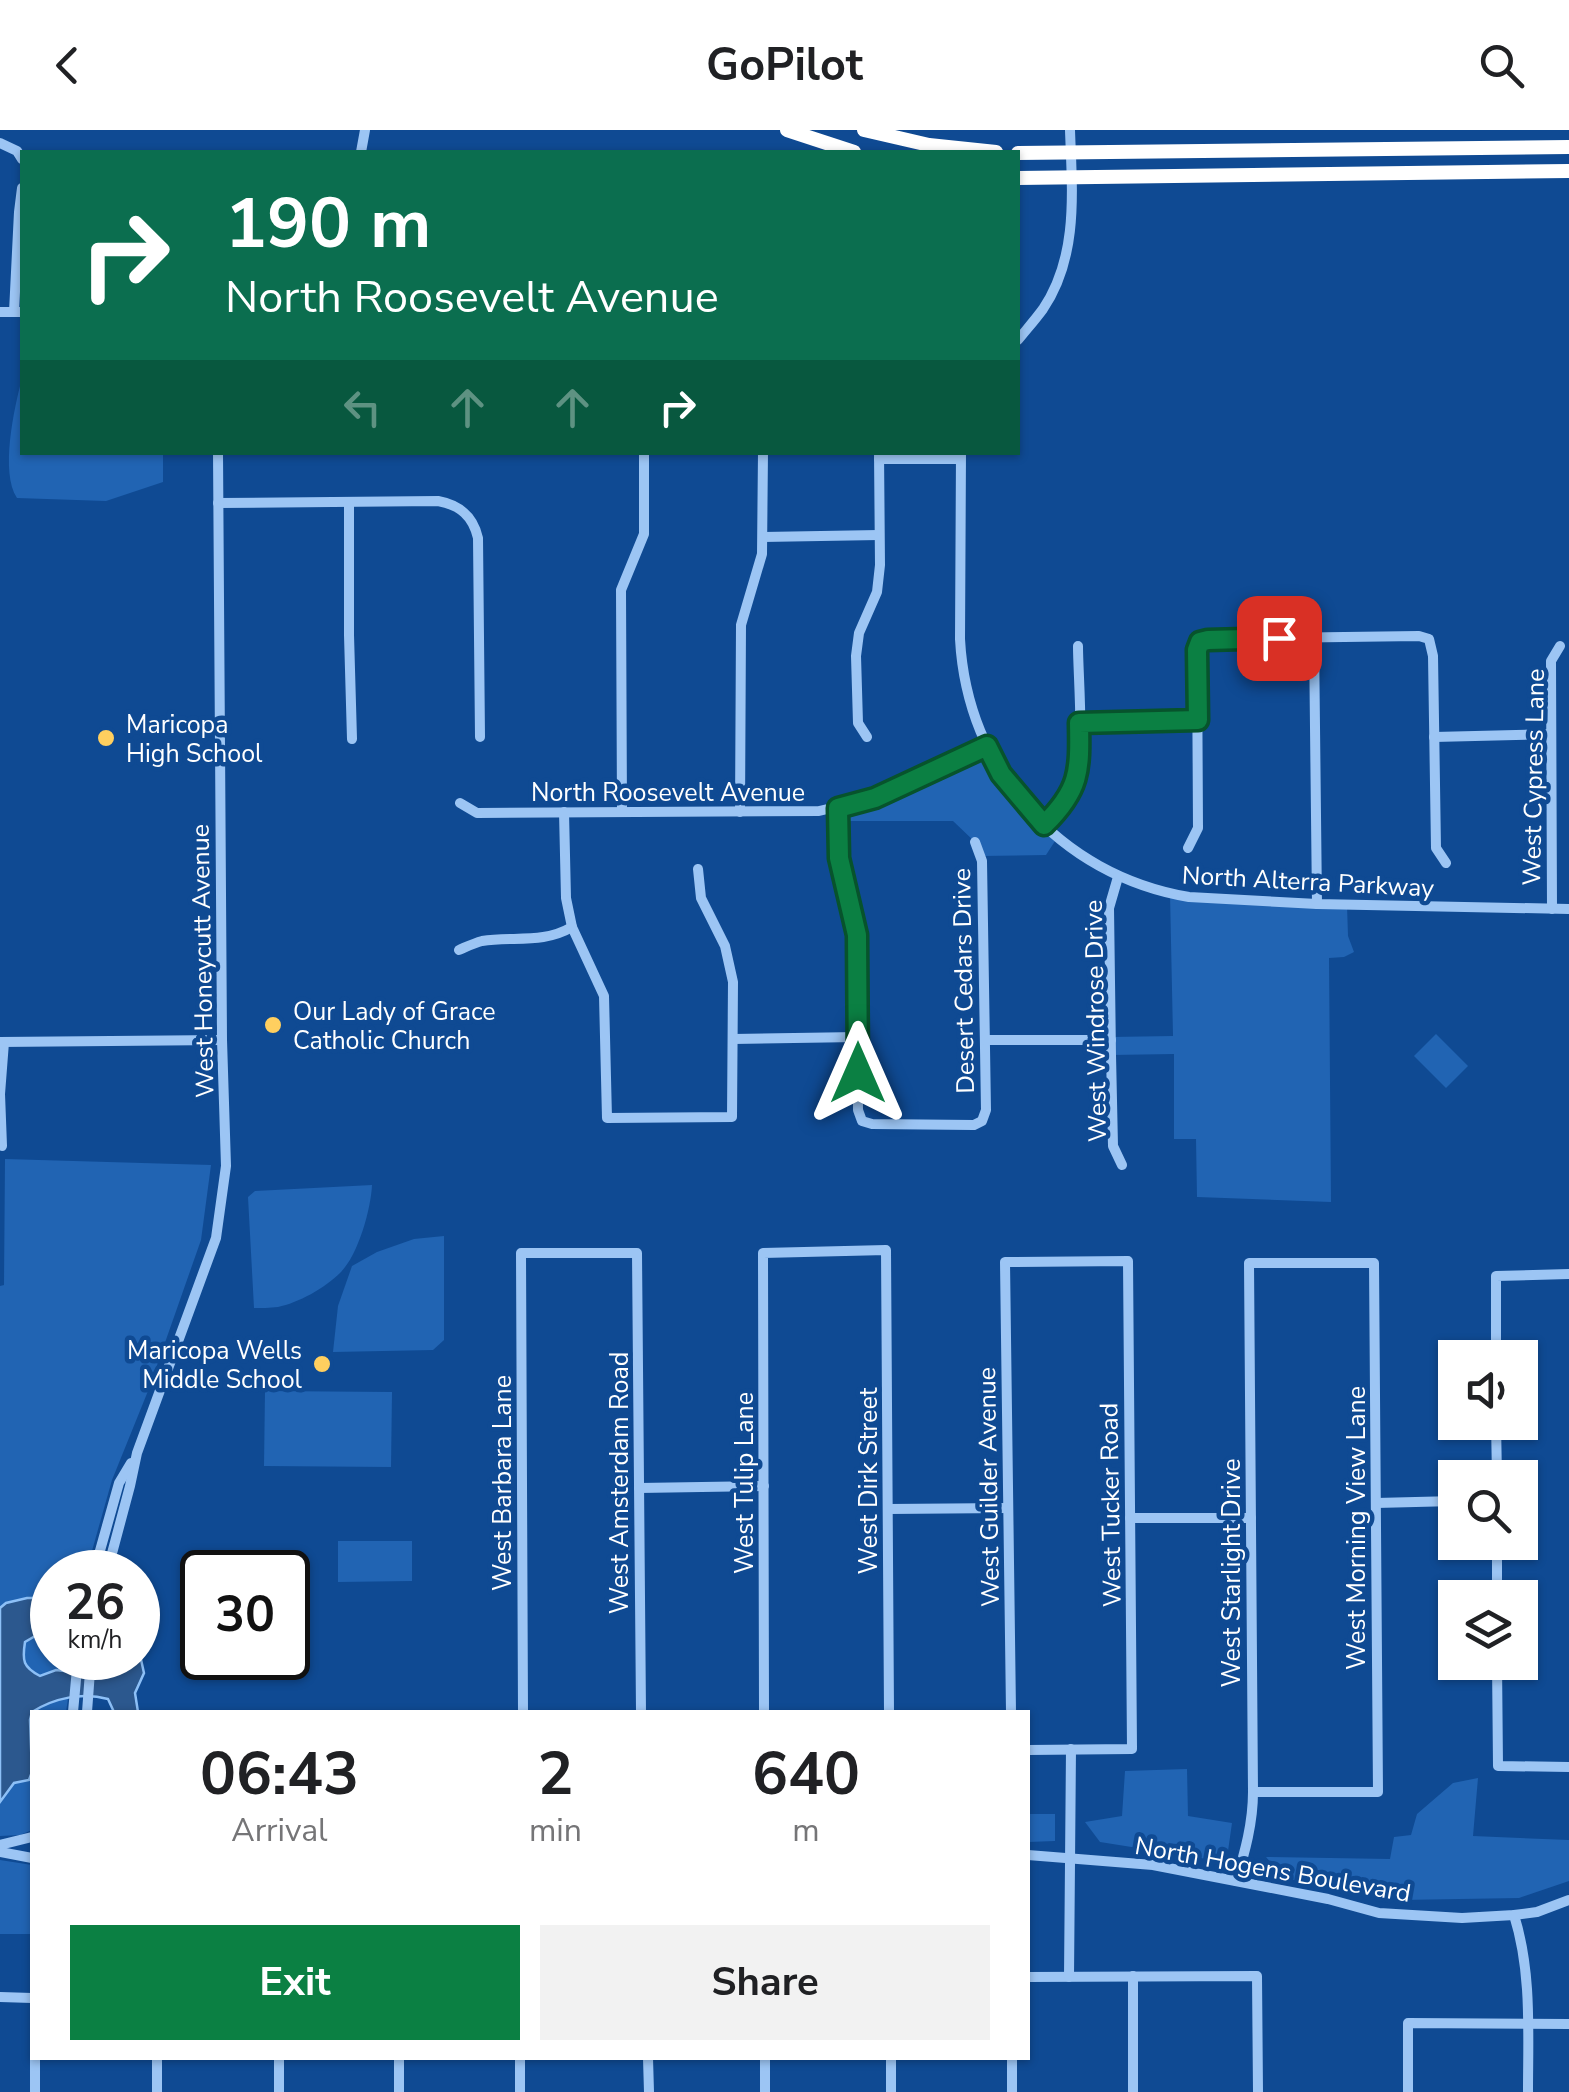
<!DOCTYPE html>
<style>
body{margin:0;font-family:"Nunito Sans",sans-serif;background:#f2f2f2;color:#202124;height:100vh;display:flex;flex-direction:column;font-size:38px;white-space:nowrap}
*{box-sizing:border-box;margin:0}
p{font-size:32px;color:#757577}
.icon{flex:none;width:55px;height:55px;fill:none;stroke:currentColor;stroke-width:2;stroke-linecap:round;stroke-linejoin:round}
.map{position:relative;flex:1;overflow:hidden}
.panel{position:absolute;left:30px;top:1580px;width:1000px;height:350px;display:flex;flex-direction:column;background:#fff;border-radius:0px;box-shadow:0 2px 8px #0004}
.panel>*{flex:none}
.banner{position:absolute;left:20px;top:20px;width:1000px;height:305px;border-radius:0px;box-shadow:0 2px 8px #0004;background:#0b6e4f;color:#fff;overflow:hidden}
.controls{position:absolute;left:1438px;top:1210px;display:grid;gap:20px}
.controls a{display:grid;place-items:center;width:100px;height:100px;border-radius:0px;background:#fff;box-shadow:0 2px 8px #0004;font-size:50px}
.speed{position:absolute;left:30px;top:1420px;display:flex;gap:20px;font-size:50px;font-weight:700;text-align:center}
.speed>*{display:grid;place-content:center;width:130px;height:130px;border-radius:50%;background:#fff;box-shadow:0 2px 8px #0004;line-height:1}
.speed small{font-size:25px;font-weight:400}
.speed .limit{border:5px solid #111;border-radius:15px;background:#fff;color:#111}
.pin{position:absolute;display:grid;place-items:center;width:85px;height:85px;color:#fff;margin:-42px;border-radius:20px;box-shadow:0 5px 15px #0006}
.me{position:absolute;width:110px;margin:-55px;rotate:0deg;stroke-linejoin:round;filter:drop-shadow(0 0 8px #0008)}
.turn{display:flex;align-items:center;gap:35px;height:210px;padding:0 40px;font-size:45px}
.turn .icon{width:130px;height:130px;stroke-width:2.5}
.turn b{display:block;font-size:70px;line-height:85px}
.lanes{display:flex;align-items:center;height:95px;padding:0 40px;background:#0003;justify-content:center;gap:50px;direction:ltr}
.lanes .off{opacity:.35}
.eta{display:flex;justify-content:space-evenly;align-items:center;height:170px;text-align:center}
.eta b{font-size:60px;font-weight:700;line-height:70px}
.primary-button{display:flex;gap:20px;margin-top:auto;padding:20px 40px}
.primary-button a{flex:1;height:115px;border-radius:0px;background:#0b8043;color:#fff;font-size:40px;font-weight:700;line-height:115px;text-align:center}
.primary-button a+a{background:#f2f2f2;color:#202124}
header{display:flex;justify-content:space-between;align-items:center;height:130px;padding:0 40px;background:#fff;font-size:45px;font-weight:700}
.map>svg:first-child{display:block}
</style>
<header><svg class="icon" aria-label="back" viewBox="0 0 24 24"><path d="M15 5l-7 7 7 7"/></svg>GoPilot<svg class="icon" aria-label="search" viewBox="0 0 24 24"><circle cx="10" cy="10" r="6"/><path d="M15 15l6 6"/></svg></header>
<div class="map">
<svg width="1569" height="1962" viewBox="0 0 1569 1962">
<rect width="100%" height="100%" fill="#0f4a93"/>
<g fill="#2164b3">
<path d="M22,248V322L163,323V352L106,371L17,368C0,342 14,279 22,248Z"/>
<path d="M987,616L1001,644L1057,708L1046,725L980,726L975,712L953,691H839V678Z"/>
<path d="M1170,764L1347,775L1348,806L1354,822L1344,827L1329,828L1331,1072L1197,1067L1196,1009H1174V924L1111,925V907L1173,906Z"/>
<path d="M1436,904L1468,936L1446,958L1414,926Z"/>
<path d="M5,1029L211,1035L201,1110L148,1261L112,1350L86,1442H52V1528H74L66,1582H32V1700L20,1705L0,1706V1156L4,1155Z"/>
<path d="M372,1055C371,1079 358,1126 340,1143C325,1158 298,1173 278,1177C270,1178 261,1178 254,1178L248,1067L255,1061Z"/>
<path d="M444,1106V1210L433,1220L333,1222L338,1176L352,1136L377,1122L414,1109Z"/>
<path d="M265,1261L392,1262L391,1337L264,1336Z"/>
<path d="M338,1411H412V1451L338,1452Z"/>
<path d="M1187,1639L1188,1686L1232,1693L1228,1721L1207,1729L1100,1712L1085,1692L1122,1686L1125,1641Z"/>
<path d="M1478,1648L1473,1706L1569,1710V1751L1519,1768L1400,1770L1284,1748L1266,1727L1390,1729L1394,1707L1411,1705L1417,1684L1453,1653Z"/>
<path d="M1028,1684H1055V1711L1028,1712Z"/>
<path d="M0,1730L32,1735V1804H0Z"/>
</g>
<path fill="#2c588e" stroke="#8dc0f7" stroke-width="2.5" d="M27,1468H52V1496L25,1512C22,1531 23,1537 40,1546L56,1540L107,1546L116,1538L117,1528H138V1516L144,1543L135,1563L138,1582H114L108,1569C82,1562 54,1568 32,1582L30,1590L32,1642L29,1650L14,1653L0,1672V1478L6,1473Z"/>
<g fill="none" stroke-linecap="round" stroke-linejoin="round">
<g stroke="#9cc5f4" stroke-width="10">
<path d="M0,13L17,21L22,29"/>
<path d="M361,22L365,0"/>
<path d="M0,182H22"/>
<path d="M14,182L19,82L22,58"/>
<path d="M1018,210C1026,200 1035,190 1043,179C1079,126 1072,60 1070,0"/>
<path d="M961,322L960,509C967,640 1059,745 1189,767L1317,774L1569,779"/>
<path d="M879,329H960"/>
<path d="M349,372V505L352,609"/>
<path d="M218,373L438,371C460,375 473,386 478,408L480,607"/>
<path d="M763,407L879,405"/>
<path d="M1314,508L1317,774"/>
<path d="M1079,593L1198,589"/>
<path d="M867,607L858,593L856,526L859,503L877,462L880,435L879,322"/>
<path d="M1434,607L1551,604"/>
<path d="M460,673L477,683L819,681L875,668L987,616"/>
<path d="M839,678V728L857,805L858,980L862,991L872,994L974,995L982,991L986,980L982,731L975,712"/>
<path d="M564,682L566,768L572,797L604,866L607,988L732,987L733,852L725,816L701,768L698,739"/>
<path d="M622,682L621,460L644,404V322"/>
<path d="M740,682L741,495L762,424L763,322"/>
<path d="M1043,695C1055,684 1066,673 1073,658C1086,632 1078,549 1078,516"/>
<path d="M1188,718L1198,698L1197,520L1201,512L1208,509L1419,506L1429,509L1433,526L1436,718L1446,733"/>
<path d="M1118,747L1109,778L1111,925L1113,1016L1122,1035"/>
<path d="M1552,779L1551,531L1560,516"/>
<path d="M459,820C466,817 474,813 482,811C514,806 543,814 572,797"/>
<path d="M733,909L858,907"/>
<path d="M985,910H1111"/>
<path d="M0,912L222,910"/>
<path d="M2,1016L0,964L4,912"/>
<path d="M1496,1228V1146L1569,1144"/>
<path d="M1496,1292L1497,1348"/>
<path d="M639,1358L764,1356"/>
<path d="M1376,1373L1455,1371"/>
<path d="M888,1379L1008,1378"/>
<path d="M1130,1388H1251"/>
<path d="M1497,1412V1468"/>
<path d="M94,1442L119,1353L131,1333"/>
<path d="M107,1442L130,1356L137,1323L216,1108L226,1036L222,910L218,322"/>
<path d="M1497,1532L1498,1636L1569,1637"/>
<path d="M73,1582L78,1528"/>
<path d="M87,1582L91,1528"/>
<path d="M523,1582L521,1123H637L641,1582"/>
<path d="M764,1582L763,1123L886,1120L889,1582"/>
<path d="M1011,1582L1005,1132L1128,1131L1132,1619L1028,1620"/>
<path d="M0,1715L32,1707"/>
<path d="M0,1722L32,1728"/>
<path d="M1028,1725L1153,1735L1328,1769L1379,1783L1462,1788L1514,1785L1537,1782L1569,1770"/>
<path d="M1236,1751C1245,1722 1253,1693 1253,1662L1249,1133H1374L1378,1662H1253"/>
<path d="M1514,1785C1532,1842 1528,1903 1528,1962"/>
<path d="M1133,1846V1962"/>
<path d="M1028,1847L1257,1846L1258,1962"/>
<path d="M1069,1847L1071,1619"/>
<path d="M0,1867L32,1868"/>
<path d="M35,1928V1962"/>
<path d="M279,1928V1962"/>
<path d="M399,1928V1962"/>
<path d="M520,1928V1962"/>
<path d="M648,1928L649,1962"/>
<path d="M765,1928V1962"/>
<path d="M891,1928V1962"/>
<path d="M1012,1928V1962"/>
<path d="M157,1962V1928"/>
<path d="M1408,1962V1893L1569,1894"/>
</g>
<g stroke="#fff" stroke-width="14">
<path d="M787,0L854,22"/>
<path d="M864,0L929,15L996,22"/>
<path d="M1018,23L1569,17"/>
<path d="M1018,48L1569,41"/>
</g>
</g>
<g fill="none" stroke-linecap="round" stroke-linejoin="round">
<defs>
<path id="route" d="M858,943L857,805L839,728L838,678L875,668L987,616L1001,644L1044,695C1080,660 1080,641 1079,593L1198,590L1197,520L1200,512L1208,510L1279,508"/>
</defs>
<use href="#route" stroke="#07532c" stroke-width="25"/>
<use href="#route" stroke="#0b8043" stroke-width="18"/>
</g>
<g fill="#ffcf5f" stroke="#0f4a93" stroke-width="4">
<circle cx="106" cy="608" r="10"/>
<circle cx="273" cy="895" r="10"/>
<circle cx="322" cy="1234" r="10"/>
</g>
<g text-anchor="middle" stroke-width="9" stroke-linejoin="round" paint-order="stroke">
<g font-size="25" fill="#fff" stroke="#0f4a93" text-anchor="start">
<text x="126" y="603">Maricopa<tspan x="126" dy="29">High School</tspan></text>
<text x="293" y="890">Our Lady of Grace<tspan x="293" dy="29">Catholic Church</tspan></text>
<text x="302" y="1229" text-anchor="end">Maricopa Wells<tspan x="302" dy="29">Middle School</tspan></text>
</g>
<g font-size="25" fill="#fff" stroke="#0f4a93">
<text transform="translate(1533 647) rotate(-89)" y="9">West Cypress Lane</text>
<text x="668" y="671">North Roosevelt Avenue</text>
<text transform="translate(1308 751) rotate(3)" y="9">North Alterra Parkway</text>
<text transform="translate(202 831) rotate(-91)" y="9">West Honeycutt Avenue</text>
<text transform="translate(963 851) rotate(-91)" y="9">Desert Cedars Drive</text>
<text transform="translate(1095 891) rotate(-91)" y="9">West Windrose Drive</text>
<text transform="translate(868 1351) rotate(-90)" y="9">West Dirk Street</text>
<text transform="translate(502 1353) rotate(-90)" y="9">West Barbara Lane</text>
<text transform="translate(619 1353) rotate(-90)" y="9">West Amsterdam Road</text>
<text transform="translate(744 1353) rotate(-90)" y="9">West Tulip Lane</text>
<text transform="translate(988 1357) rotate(-91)" y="9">West Guilder Avenue</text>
<text transform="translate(1110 1375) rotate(-91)" y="9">West Tucker Road</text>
<text transform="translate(1356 1398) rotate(-90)" y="9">West Morning View Lane</text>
<text transform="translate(1231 1443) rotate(-90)" y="9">West Starlight Drive</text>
<text transform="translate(1273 1739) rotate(10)" y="9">North Hogens Boulevard</text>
</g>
</g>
</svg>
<div class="controls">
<a><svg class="icon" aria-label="sound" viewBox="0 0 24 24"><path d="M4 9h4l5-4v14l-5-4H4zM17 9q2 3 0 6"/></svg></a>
<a><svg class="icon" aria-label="search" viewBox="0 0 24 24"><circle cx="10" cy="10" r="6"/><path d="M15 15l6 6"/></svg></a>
<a><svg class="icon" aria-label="layers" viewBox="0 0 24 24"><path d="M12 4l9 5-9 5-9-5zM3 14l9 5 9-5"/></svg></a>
</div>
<div class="speed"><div>26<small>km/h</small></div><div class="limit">30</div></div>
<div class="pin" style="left:1279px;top:508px;background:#d93025"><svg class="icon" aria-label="arrive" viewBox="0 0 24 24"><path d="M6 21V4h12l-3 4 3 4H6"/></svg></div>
<svg class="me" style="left:858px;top:943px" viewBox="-20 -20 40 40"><path d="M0-17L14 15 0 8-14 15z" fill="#0b8043" stroke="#fff" stroke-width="4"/></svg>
<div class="banner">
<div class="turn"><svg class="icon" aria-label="right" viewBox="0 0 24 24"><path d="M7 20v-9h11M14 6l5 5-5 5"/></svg><div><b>190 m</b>North Roosevelt Avenue</div></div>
<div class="lanes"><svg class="icon off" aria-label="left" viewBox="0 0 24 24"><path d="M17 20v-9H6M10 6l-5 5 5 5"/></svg><svg class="icon off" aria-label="ahead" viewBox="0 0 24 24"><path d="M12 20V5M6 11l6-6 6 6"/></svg><svg class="icon off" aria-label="ahead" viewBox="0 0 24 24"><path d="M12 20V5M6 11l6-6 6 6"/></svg><svg class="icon" aria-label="right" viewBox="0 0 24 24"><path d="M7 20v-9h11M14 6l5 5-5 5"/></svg></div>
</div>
<section class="panel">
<div class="eta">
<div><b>06:43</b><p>Arrival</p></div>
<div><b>2</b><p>min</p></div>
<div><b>640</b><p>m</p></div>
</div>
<div class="primary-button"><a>Exit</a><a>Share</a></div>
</section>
</div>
